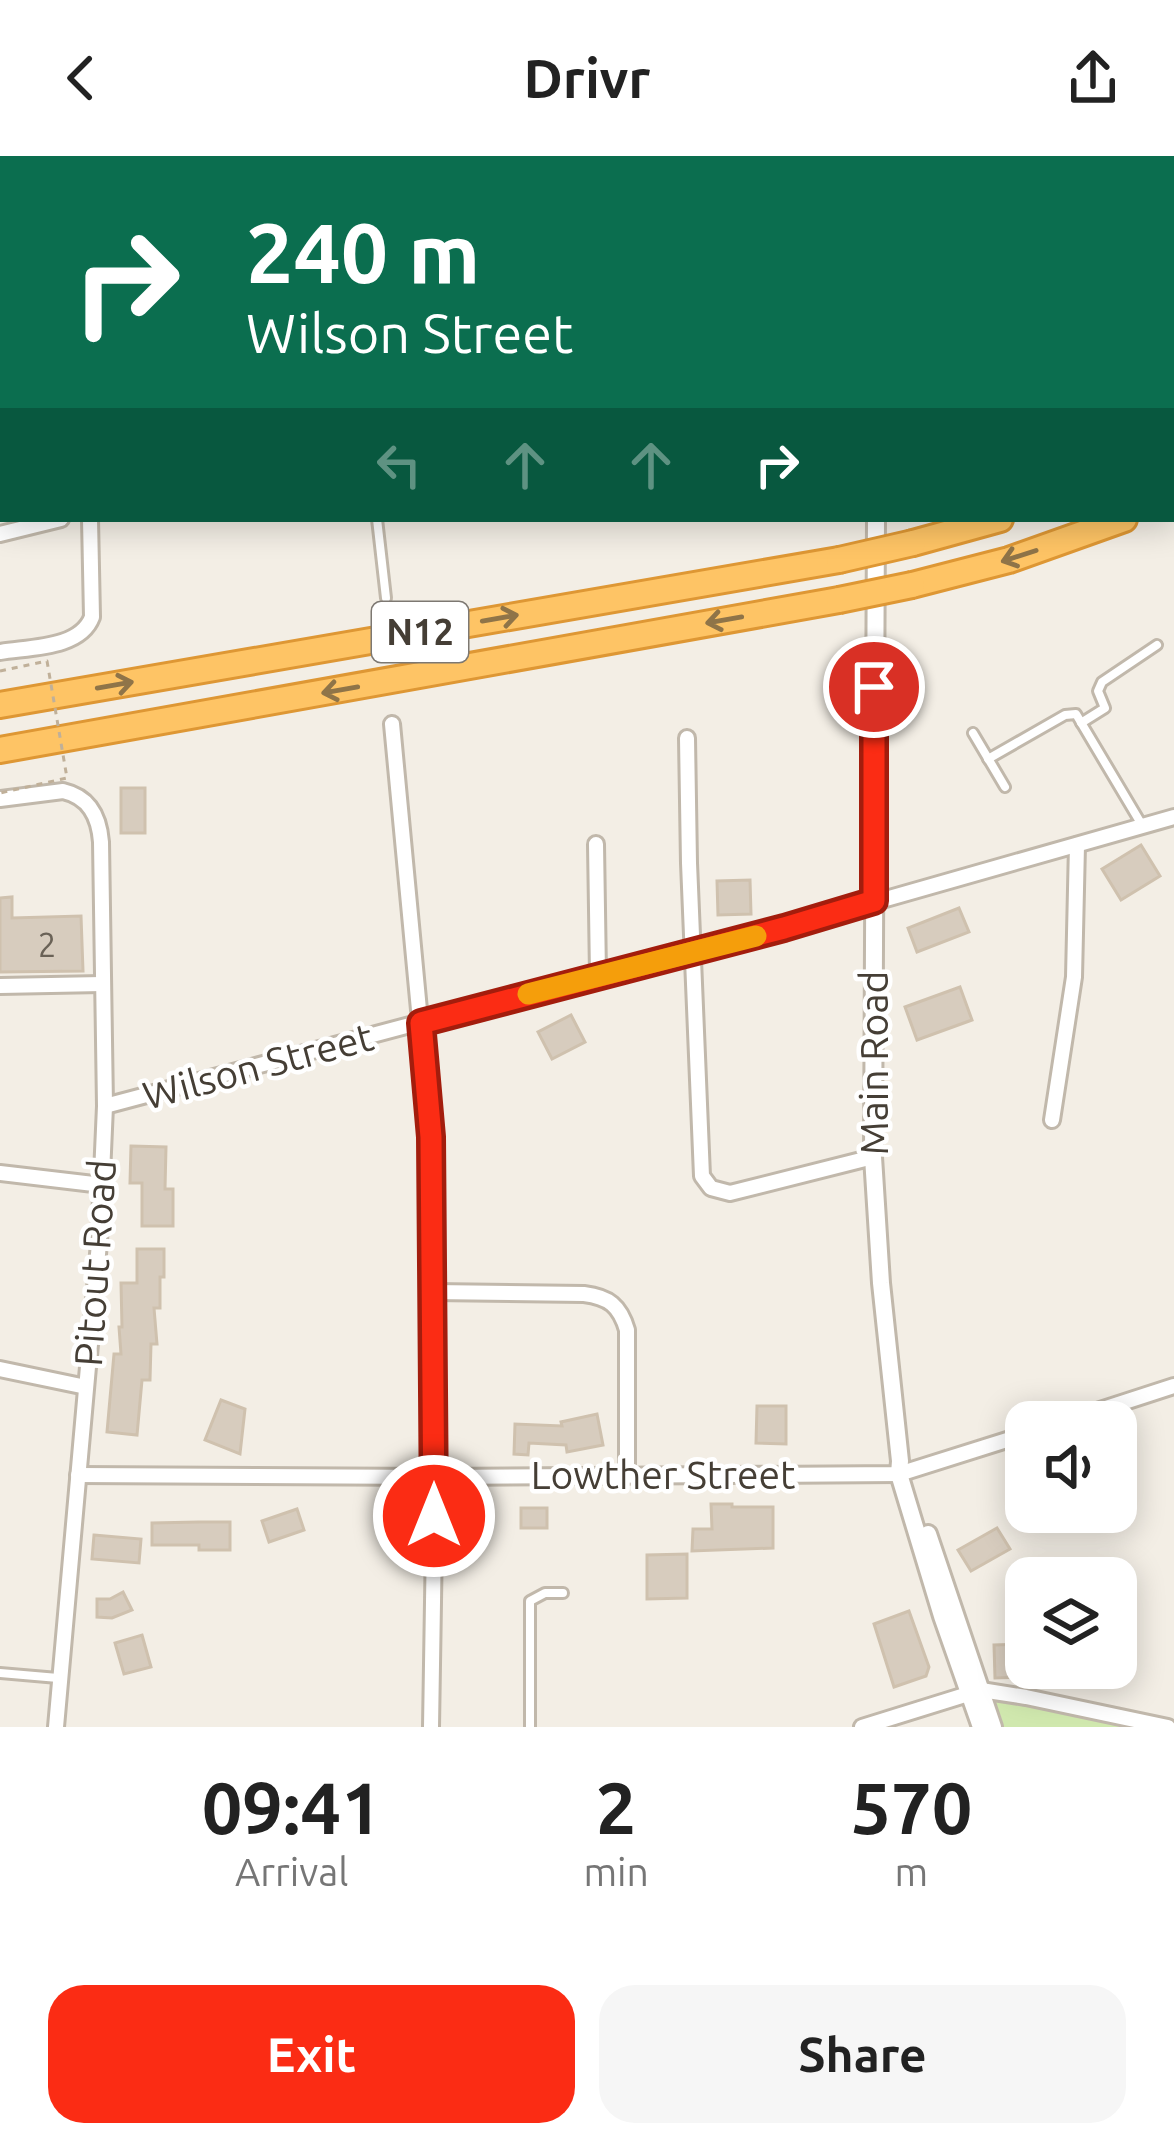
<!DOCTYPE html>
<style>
body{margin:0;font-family:Ubuntu,sans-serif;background:#f6f6f6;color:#222;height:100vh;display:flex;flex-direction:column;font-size:45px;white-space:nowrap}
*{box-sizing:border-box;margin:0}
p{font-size:39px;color:#767676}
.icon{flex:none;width:66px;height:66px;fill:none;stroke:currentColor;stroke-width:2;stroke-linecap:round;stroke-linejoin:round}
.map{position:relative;height:1571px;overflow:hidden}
.side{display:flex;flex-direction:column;background:#fff;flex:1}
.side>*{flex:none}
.top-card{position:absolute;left:0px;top:0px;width:1176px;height:366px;box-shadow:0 6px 30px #0003;background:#0b6e4f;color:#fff;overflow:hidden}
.tools{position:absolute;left:1005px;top:1245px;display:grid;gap:24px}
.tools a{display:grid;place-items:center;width:132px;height:132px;border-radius:24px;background:#fff;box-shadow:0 6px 30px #0003;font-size:60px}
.pin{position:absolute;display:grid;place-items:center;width:102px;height:102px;color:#fff;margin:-51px;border:6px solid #fff;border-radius:50%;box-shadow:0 3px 12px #0007}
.me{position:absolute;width:132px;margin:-66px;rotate:0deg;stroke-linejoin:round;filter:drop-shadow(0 0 9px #0008)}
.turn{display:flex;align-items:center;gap:42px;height:252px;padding:0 48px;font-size:54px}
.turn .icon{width:156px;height:156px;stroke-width:2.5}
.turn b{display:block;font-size:84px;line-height:102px}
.lanes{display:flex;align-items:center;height:114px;padding:0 48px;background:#0003;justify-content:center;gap:60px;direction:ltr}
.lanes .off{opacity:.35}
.eta{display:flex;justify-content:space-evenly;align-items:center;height:204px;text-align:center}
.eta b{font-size:72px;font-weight:600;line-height:84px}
.button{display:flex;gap:24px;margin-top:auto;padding:24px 48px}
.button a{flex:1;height:138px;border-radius:36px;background:#fb2c14;color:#fff;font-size:48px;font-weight:600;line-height:138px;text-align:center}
.button a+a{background:#f6f6f6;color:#222}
header{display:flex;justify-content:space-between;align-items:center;height:156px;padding:0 48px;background:#fff;font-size:54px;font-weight:600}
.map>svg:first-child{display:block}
</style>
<header><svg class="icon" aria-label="back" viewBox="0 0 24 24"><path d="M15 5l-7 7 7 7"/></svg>Drivr<svg class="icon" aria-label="share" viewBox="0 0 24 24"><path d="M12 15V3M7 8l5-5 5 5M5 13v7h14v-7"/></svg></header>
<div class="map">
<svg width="1174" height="1571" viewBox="0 0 1174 1571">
<rect width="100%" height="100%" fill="#f3eee5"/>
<path fill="#d0e8ae" d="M989,1539L1130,1571H1000Z"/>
<g fill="#d7ccbe" stroke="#cfc1ae" stroke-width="3">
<rect x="121" y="632" width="24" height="45"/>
<path d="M1141,689L1160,720L1121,744L1102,713Z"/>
<path d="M750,724L751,758L718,759L717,725Z"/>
<path d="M12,741V762L81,760L83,815L0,816V742Z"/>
<path d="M959,752L969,776L917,796L908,772Z"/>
<path d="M960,831L972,864L917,884L905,851Z"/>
<path d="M571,859L585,886L552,903L538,876Z"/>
<path d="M131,990L166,991L165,1033H173V1070H142V1027H130Z"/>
<path d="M137,1093H164V1121H160V1152H154L157,1188H151L150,1224H142L137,1279L107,1276L114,1198H121L119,1171H122L121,1127H137Z"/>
<path d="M221,1244L245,1253L240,1298L205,1284Z"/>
<path d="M757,1250H786V1288L756,1287Z"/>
<path d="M597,1258L603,1289L567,1296L566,1289L529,1287L528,1299L514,1298L515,1268L562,1270L561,1266Z"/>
<path d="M711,1348H732V1351H773V1392L692,1395L693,1373H712Z"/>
<rect x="521" y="1352" width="26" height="20"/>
<path d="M297,1353L304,1374L269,1386L262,1365Z"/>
<path d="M199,1366H230V1394H199V1389H152V1367Z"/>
<path d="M997,1372L1010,1393L971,1415L958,1394Z"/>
<path d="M94,1379L141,1383L139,1407L92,1403Z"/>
<path d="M687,1398V1442L647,1443V1399Z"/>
<path d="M123,1436L132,1454L112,1462L97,1461V1443H110Z"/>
<path d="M909,1455L929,1511L926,1520L894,1531L874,1468Z"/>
<path d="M142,1479L151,1511L124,1518L115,1487Z"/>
<path d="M1026,1488V1521L995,1522L994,1489Z"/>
</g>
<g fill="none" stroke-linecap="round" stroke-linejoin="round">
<defs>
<g id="service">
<path d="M1173,22L1174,20"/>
<path d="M1173,87H1174"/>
<path d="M377,363L386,442"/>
<path d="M1081,567L1105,552L1098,535L1102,526L1157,489"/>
<path d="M973,577L1005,631"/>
<path d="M988,603L1065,559L1076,558L1142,669"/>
<path d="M0,1517L58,1522"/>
<path d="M530,1571V1445L545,1437H563"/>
</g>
<g id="minor">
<path d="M86,0L87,3"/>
<path d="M340,0V3"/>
<path d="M563,0V3"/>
<path d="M978,3V0"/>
<path d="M0,378L61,363"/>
<path d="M0,496C29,491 80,493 92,461L90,363"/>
<path d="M392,568L431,981L435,1321L431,1571"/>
<path d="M687,582L689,707L702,1020L711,1032L730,1037L873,1001"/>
<path d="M0,643L63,635C89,641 99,660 101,686L105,950L99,1087L56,1571"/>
<path d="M596,688L598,819"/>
<path d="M0,830L102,828"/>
<path d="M105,950L598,819L784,772L1174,661"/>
<path d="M1052,964L1074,821L1077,689"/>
<path d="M0,1017L102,1029"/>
<path d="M433,1136L584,1138C609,1141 620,1150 627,1174V1319"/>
<path d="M0,1213L86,1231"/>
<path d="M1063,1266L1174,1230"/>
<path d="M78,1319L435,1321L899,1318L1026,1278"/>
<path d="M862,1571L981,1534L1026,1541L1168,1571"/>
</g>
<g id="tertiary">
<path d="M837,0L838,3"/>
<path d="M876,363L873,1001L881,1127L900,1305L899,1318L942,1460L981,1571"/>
<path d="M928,1378L993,1571"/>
</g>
<g id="motorway">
<path d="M1173,293H1174"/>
<path d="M1173,342L1174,341"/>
<path d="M913,387L1000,363"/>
<path d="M912,429L1009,404L1124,363"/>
<path d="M0,549L839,404"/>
<path d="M0,594L839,444"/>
</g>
</defs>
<use href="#service" stroke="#c1b8ab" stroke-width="14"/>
<use href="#minor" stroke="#c1b8ab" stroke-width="20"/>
<use href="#tertiary" stroke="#c1b8ab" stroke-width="22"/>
<use href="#motorway" stroke="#de9734" stroke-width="30"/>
<use href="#service" stroke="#fff" stroke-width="8"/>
<use href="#minor" stroke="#fff" stroke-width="14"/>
<use href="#tertiary" stroke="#fff" stroke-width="16"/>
<use href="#motorway" stroke="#fec465" stroke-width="24"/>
<defs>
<g id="motorway-bridge">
<path d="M839,404L913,387"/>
<path d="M839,444L912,429"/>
</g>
</defs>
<use href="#motorway-bridge" stroke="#de9734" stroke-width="30" stroke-linecap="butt"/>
<path stroke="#c0b099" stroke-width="3" stroke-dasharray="6 6" stroke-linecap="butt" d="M0,515L47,505L67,622L0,637"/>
<use href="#motorway-bridge" stroke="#fec465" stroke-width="24"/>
</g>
<defs><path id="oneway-shaft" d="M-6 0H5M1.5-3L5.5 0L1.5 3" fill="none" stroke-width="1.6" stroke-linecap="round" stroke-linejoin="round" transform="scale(3)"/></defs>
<g stroke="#8f7448">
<use href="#oneway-shaft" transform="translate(1019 400) rotate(162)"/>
<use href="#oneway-shaft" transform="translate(500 462) rotate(-10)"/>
<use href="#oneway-shaft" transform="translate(724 464) rotate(170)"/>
<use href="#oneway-shaft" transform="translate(115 529) rotate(-10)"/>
<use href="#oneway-shaft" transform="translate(340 534) rotate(170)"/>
</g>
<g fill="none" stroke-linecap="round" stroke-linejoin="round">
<defs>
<path id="route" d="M434,1360L431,981L421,867L784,772L874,745V531"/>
</defs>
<use href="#route" stroke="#a31d0d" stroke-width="30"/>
<use href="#route" stroke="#fb2c14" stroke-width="21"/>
<path stroke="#f59e0b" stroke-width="21" d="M528,838L756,780"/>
</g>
<g text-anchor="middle" stroke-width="9" stroke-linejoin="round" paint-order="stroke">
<g font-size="33" fill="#6a6257">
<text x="47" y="801">2</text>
</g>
<rect fill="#fff" stroke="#7d7872" stroke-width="3" x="372" y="446" width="96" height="60" rx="9"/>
<g font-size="36" font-weight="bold" fill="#453e35">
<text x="420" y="489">N12</text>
</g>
<g font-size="39" fill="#453e35" stroke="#fff">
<text transform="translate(874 907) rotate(-90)" y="14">Main Road</text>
<text transform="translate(258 910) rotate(-15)" y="14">Wilson Street</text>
<text transform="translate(95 1107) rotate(-86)" y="14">Pitout Road</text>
<text x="663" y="1333">Lowther Street</text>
</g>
</g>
</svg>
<div class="tools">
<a><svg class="icon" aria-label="sound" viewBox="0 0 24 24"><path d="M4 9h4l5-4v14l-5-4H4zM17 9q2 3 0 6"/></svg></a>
<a><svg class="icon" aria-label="layers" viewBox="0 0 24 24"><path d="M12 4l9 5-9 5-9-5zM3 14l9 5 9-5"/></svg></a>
</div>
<div class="pin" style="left:874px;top:531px;background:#d93025"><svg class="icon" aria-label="arrive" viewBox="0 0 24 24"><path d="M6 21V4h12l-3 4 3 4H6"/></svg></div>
<svg class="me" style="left:434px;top:1360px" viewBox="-20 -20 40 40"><circle r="17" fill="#fb2c14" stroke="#fff" stroke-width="3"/><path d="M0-11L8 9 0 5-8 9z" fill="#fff"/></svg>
<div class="top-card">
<div class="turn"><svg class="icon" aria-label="right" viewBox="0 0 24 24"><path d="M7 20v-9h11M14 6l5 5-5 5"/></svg><div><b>240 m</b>Wilson Street</div></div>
<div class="lanes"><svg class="icon off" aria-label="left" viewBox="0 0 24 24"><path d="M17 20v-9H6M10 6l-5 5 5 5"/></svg><svg class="icon off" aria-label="ahead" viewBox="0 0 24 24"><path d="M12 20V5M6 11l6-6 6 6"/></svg><svg class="icon off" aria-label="ahead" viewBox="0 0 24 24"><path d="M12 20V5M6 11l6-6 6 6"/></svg><svg class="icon" aria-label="right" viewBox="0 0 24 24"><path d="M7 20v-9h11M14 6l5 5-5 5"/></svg></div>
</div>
</div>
<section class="side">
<div class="eta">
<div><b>09:41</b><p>Arrival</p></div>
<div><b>2</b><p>min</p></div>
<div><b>570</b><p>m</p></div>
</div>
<div class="button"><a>Exit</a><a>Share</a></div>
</section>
